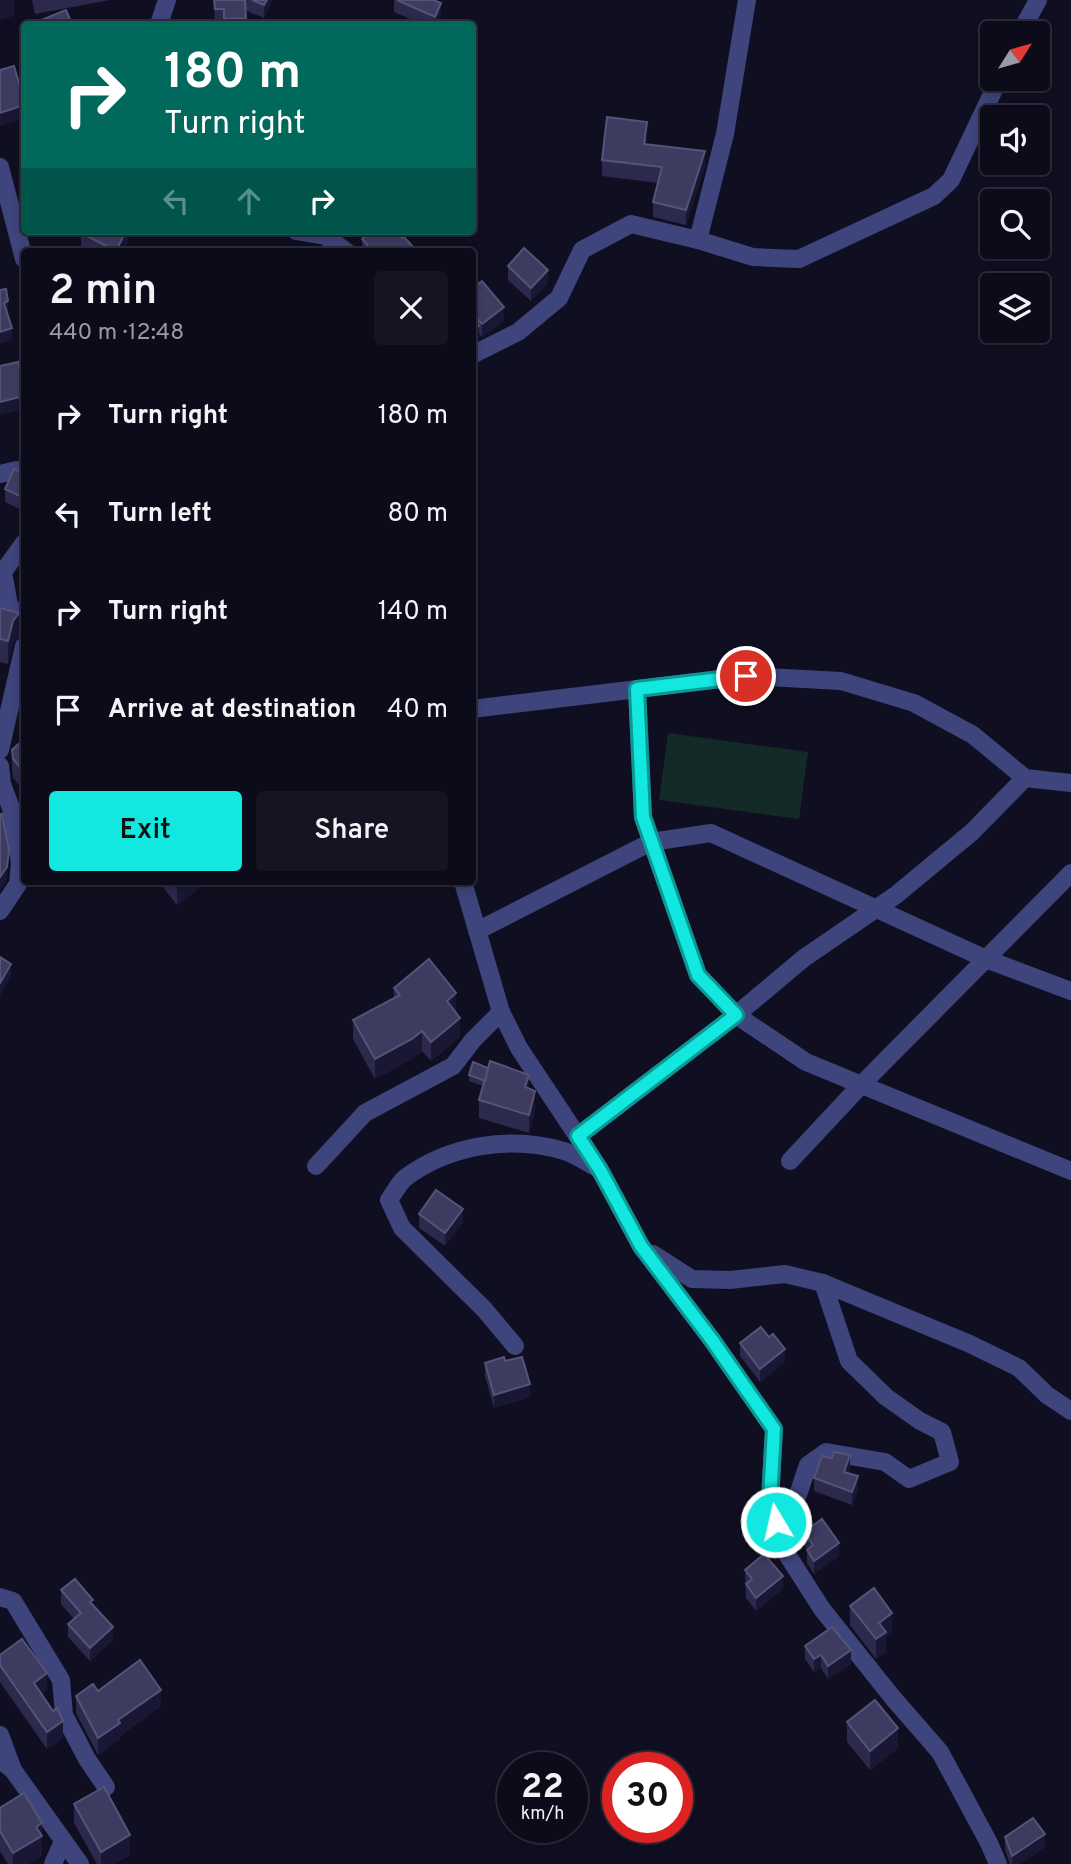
<!DOCTYPE html>
<meta charset="utf-8">
<style>
body{margin:0;font-family:Overpass,sans-serif;background:#151422;color:#f1f3f6;height:100vh;display:flex;flex-direction:column;font-size:26px;white-space:nowrap}
*{box-sizing:border-box;margin:0}
p{font-size:23px;color:#9a9ba2}
.icon{flex:none;width:38px;height:38px;fill:none;stroke:currentColor;stroke-width:2;stroke-linecap:round;stroke-linejoin:round}
.map{position:relative;flex:1;overflow:hidden}
.panel{position:absolute;left:21px;top:248px;width:455px;height:637px;display:flex;flex-direction:column;background:#0c0b19;border-radius:7px;box-shadow:0 4px 10px #0003,0 0 0 2px #2c2b38}
.panel>*{flex:none}
.hud{position:absolute;left:21px;top:21px;width:455px;height:214px;border-radius:7px;box-shadow:0 4px 10px #0003,0 0 0 2px #2c2b38;background:#00695c;color:#fff;overflow:hidden}
.needle{width:46px;rotate:53deg}
.buttons{position:absolute;left:980px;top:21px;display:grid;gap:14px}
.buttons a{display:grid;place-items:center;width:70px;height:70px;border-radius:7px;background:#0c0b19;box-shadow:0 4px 10px #0003,0 0 0 2px #2c2b38;font-size:35px}
.speed{position:absolute;left:497px;top:1752px;display:flex;gap:14px;font-size:35px;font-weight:700;text-align:center}
.speed>*{display:grid;place-content:center;width:91px;height:91px;border-radius:50%;background:#0c0b19;box-shadow:0 4px 10px #0003,0 0 0 2px #2c2b38;line-height:1}
.speed small{font-size:18px;font-weight:400}
.speed .limit{border:10px solid #d22;background:#fff;color:#111}
.pin{position:absolute;display:grid;place-items:center;width:60px;height:60px;color:#fff;margin:-30px;border:4px solid #fff;border-radius:50%;box-shadow:0 2px 7px #0007}
.me{position:absolute;width:77px;margin:-38px;rotate:351deg;stroke-linejoin:round;filter:drop-shadow(0 0 5px #0008)}
.turn{display:flex;align-items:center;gap:24px;height:147px;padding:0 28px;font-size:32px}
.turn .icon{width:91px;height:91px;stroke-width:2.5}
.turn b{display:block;font-size:49px;line-height:60px}
.lanes{display:flex;align-items:center;height:66px;padding:0 28px;background:#0003;justify-content:center;gap:35px;direction:ltr}
.lanes .off{opacity:.35}
.round{display:grid;place-items:center;flex:none;width:74px;height:74px;border-radius:7px;background:#151422}
.head{display:flex;align-items:center;justify-content:space-between;height:119px;padding:0 28px}
h1{font-size:42px;font-weight:600;line-height:52px}
.primary-button{display:flex;gap:14px;margin-top:auto;padding:14px 28px}
.primary-button a{flex:1;height:80px;border-radius:7px;background:#12e8e0;color:#111;font-size:28px;font-weight:600;line-height:80px;text-align:center}
.primary-button a+a{background:#151422;color:#f1f3f6}
ul{padding:0;list-style:none}
li{display:flex;align-items:center;gap:21px;height:98px;padding:0 28px}
li div{flex:1}
li b{display:block;font-size:26px}
li em{font-style:normal}
.map>svg:first-child{display:block}
</style>
<div class="map">
<svg width="1071" height="1864" viewBox="0 0 1071 1864">
<rect width="100%" height="100%" fill="#100f21"/>
<path fill="#132a26" d="M668,733L808,752L799,819L659,800Z"/>
<g fill="none" stroke-linecap="round" stroke-linejoin="round">
<g stroke="#3e447c" stroke-width="18">
<path d="M159,24L167,0"/>
<path d="M1020,33L1038,0"/>
<path d="M0,167L24,259"/>
<path d="M296,231L325,236L347,252"/>
<path d="M698,240L725,134L747,0"/>
<path d="M472,355L518,332L559,298L582,250L631,224L698,240L753,257L799,259L934,196L951,180L999,79"/>
<path d="M0,474L17,470L24,472"/>
<path d="M24,543L3,572L9,605L24,623"/>
<path d="M637,689L643,817L698,975L736,1015L806,1062L1071,1171"/>
<path d="M472,709L746,676L841,681L914,703L973,735L1025,778L1071,783"/>
<path d="M0,750L24,646"/>
<path d="M0,766L2,784L11,808L20,863L18,884L0,911"/>
<path d="M463,882L501,1012L519,1048L600,1170L641,1246L712,1340L774,1429L770,1500L781,1545L822,1609L893,1698L940,1752L989,1843L998,1864"/>
<path d="M477,931L651,842L711,833L986,959L1071,991"/>
<path d="M578,1136L736,1015L804,958L896,895L972,832L1025,778"/>
<path d="M790,1161L861,1085L1071,873"/>
<path d="M316,1166L365,1113L453,1066L473,1040L501,1012"/>
<path d="M653,1254L692,1279L730,1280L785,1274L823,1283L970,1344L1019,1368L1047,1395L1071,1411"/>
<path d="M515,1346L484,1309L402,1228L389,1200C394,1193 399,1183 405,1178C449,1145 511,1135 564,1151C575,1154 586,1162 597,1168"/>
<path d="M781,1545L808,1465L826,1452L885,1462L909,1479L950,1462L942,1432L920,1421L886,1397L849,1361L823,1283"/>
<path d="M0,1597L13,1601L61,1680L64,1715L87,1759L106,1787"/>
<path d="M0,1735L13,1770"/>
<path d="M0,1760L13,1770L80,1864"/>
<path d="M53,1864L63,1841"/>
</g>
</g>
<g fill="#2c294d">
<path d="M32,0H110L35,14Z"/>
<path d="M214,0H272L264,18L245,10L246,24H224V22H215Z"/>
<path d="M394,0H433L441,16L437,24H422L394,12Z"/>
<path d="M647,137L646,144L705,166L686,225L653,217V202L658,183L602,176V160Z"/>
<path d="M128,231V242L122,252H93L81,246V233Z"/>
<path d="M402,238L415,252H363L362,251V239Z"/>
<path d="M508,266L548,283L531,301L508,280Z"/>
<path d="M472,278L504,321L482,337L479,334V339L472,342Z"/>
<path d="M24,473V511L5,502V489Z"/>
<path d="M0,608L19,636L13,643L8,664L0,662Z"/>
<path d="M24,739V791L13,778L12,770V750Z"/>
<path d="M159,882H207L177,905Z"/>
<path d="M394,988L456,1012L460,1037L431,1061L422,1051L412,1059L375,1079L353,1039V1020L394,998Z"/>
<path d="M469,1075L529,1089L535,1109L529,1133L479,1118V1100L483,1086L469,1081Z"/>
<path d="M419,1214L463,1222L445,1246L419,1228Z"/>
<path d="M769,1337L785,1362L760,1382L740,1356V1343Z"/>
<path d="M505,1361L530,1397L494,1408L485,1376V1363Z"/>
<path d="M850,1468L848,1473L858,1490L852,1505L814,1491V1478Z"/>
<path d="M804,1532L839,1556L814,1574L807,1563V1550L804,1545Z"/>
<path d="M745,1570L783,1589L756,1611L746,1598Z"/>
<path d="M61,1590L113,1640L90,1661L68,1637V1624L74,1619L61,1604Z"/>
<path d="M850,1606L892,1633L886,1637V1652L876,1659L850,1625Z"/>
<path d="M805,1646L851,1664L828,1679L821,1668L814,1672L805,1659Z"/>
<path d="M0,1655L47,1690L42,1694L63,1738L47,1749L0,1682Z"/>
<path d="M98,1691L161,1706L120,1736V1739L98,1755L76,1713V1696Z"/>
<path d="M847,1722L898,1748L870,1770L847,1742Z"/>
<path d="M74,1804L130,1855L114,1864H97L74,1823Z"/>
<path d="M0,1808L42,1843V1855L28,1864H8L0,1851Z"/>
<path d="M1005,1837L1045,1847L1020,1864H1010L1005,1850Z"/>
</g>
<g fill="#191734">
<path d="M0,0H14V16L0,20Z"/>
<path d="M267,0H272L264,18V5Z"/>
<path d="M441,3V16L437,24H435V17Z"/>
<path d="M24,105V119L0,126V113Z"/>
<path d="M705,151V166L686,225V210Z"/>
<path d="M126,231H128V242L122,252H116Z"/>
<path d="M548,270V283L531,301V288Z"/>
<path d="M8,301V313L4,314V303Z"/>
<path d="M504,307V321L482,337V324Z"/>
<path d="M479,326V339L472,342V329Z"/>
<path d="M12,328V340L0,344V332Z"/>
<path d="M24,396V409L0,415V402Z"/>
<path d="M19,613V636L13,643L8,664V641L13,621Z"/>
<path d="M9,850L7,880L0,890V877Z"/>
<path d="M177,882H207L177,905Z"/>
<path d="M11,964V977L0,996V983Z"/>
<path d="M456,993V1012L447,1001Z"/>
<path d="M460,1018V1037L431,1061V1042Z"/>
<path d="M422,1031V1051L412,1059L375,1079V1059Z"/>
<path d="M529,1075V1093L525,1087Z"/>
<path d="M535,1091V1109L529,1133V1115Z"/>
<path d="M463,1209V1222L445,1246V1233Z"/>
<path d="M785,1349V1362L760,1382V1369Z"/>
<path d="M530,1384V1397L494,1408V1395Z"/>
<path d="M850,1455V1468L844,1485V1472Z"/>
<path d="M858,1476V1490L852,1505V1492Z"/>
<path d="M839,1543V1556L814,1574V1561Z"/>
<path d="M783,1576V1589L756,1611V1598Z"/>
<path d="M892,1613V1633L886,1637V1652L876,1659V1639L879,1623Z"/>
<path d="M113,1627V1640L90,1661V1648Z"/>
<path d="M851,1650V1664L828,1679V1666Z"/>
<path d="M821,1655V1668L814,1672V1659Z"/>
<path d="M47,1673V1690L34,1700V1683Z"/>
<path d="M161,1690V1706L120,1736V1739L98,1755V1738L118,1720Z"/>
<path d="M63,1721V1738L47,1749V1732Z"/>
<path d="M898,1728V1748L870,1770V1751Z"/>
<path d="M42,1823V1855L28,1864H13V1853L36,1827Z"/>
<path d="M1045,1834V1847L1020,1864H1012V1856Z"/>
<path d="M130,1835V1855L114,1864H101V1852Z"/>
</g>
<g fill="#3d3b60" stroke="#555378" stroke-width="2">
<path d="M214,0H245L246,18L224,19V9H215Z"/>
<path d="M252,0H267L264,5Z"/>
<path d="M397,0H433L441,3L435,17Z"/>
<path d="M66,10L72,24H42L41,20Z"/>
<path d="M14,66L24,100V105L0,113V70Z"/>
<path d="M607,117L647,122L644,144L705,151L686,210L653,202L662,167L602,160Z"/>
<path d="M81,231H126L116,251L81,233Z"/>
<path d="M373,231H396L402,238L404,237L415,249L412,252H373L362,239Z"/>
<path d="M524,248L548,270L531,288L508,266Z"/>
<path d="M472,278L478,284L482,281L504,307L482,324L472,313Z"/>
<path d="M6,289L8,301L4,303L12,328L0,332V290Z"/>
<path d="M475,317L479,326L472,329V318Z"/>
<path d="M18,362L24,387V396L0,402V366Z"/>
<path d="M14,469L24,473V498L5,489Z"/>
<path d="M0,608L19,613L13,621L8,641L0,639Z"/>
<path d="M24,739V772L13,759L12,750Z"/>
<path d="M0,814H2L9,850L7,867L0,877Z"/>
<path d="M0,957L11,964L0,983Z"/>
<path d="M429,959L456,993L447,1001L460,1018L431,1042L422,1031L412,1039L375,1059L353,1020L400,995L394,988Z"/>
<path d="M490,1061L529,1075L525,1087L535,1091L529,1115L479,1100Z"/>
<path d="M473,1062L488,1068L485,1081L469,1075Z"/>
<path d="M436,1190L463,1209L445,1233L419,1214Z"/>
<path d="M761,1327L769,1337L773,1334L785,1349L760,1369L740,1343Z"/>
<path d="M504,1357L505,1361L522,1357L530,1384L494,1395L485,1363Z"/>
<path d="M834,1452L850,1455L844,1472L858,1476L852,1492L814,1478L822,1456L832,1458Z"/>
<path d="M822,1519L839,1543L814,1561L807,1550L813,1545L804,1532Z"/>
<path d="M764,1554L783,1576L756,1598L746,1584L752,1579L745,1570Z"/>
<path d="M75,1579L93,1600L90,1602L113,1627L90,1648L68,1624L81,1613L61,1590Z"/>
<path d="M874,1588L892,1613L879,1623L886,1632L876,1639L850,1606Z"/>
<path d="M832,1627L851,1650L828,1666L821,1655L814,1659L805,1646Z"/>
<path d="M22,1639L47,1673L34,1683L53,1711L57,1708L63,1721L47,1732L0,1665V1655Z"/>
<path d="M140,1660L161,1690L118,1720L120,1723L98,1738L76,1696L93,1684L98,1691Z"/>
<path d="M875,1700L898,1728L870,1751L847,1722Z"/>
<path d="M104,1787L130,1835L101,1852L74,1804Z"/>
<path d="M24,1793L42,1823L36,1827L42,1836L13,1853L0,1831V1808Z"/>
<path d="M1033,1818L1045,1834L1012,1856L1005,1837Z"/>
</g>
<g fill="none" stroke-linecap="round" stroke-linejoin="round">
<defs>
<path id="route" d="M746,676L637,689L643,817L698,975L736,1015L578,1136L600,1170L641,1246L712,1340L774,1429L770,1500L776,1522"/>
</defs>
<use href="#route" stroke="#0c9792" stroke-width="18"/>
<use href="#route" stroke="#12e8e0" stroke-width="12"/>
</g>
</svg>
<div class="buttons">
<a><svg class="needle" viewBox="-14 -14 28 28"><path d="M0-13l5 13h-10z" fill="#e53935"/><path d="M0 13l5-13h-10z" fill="#9a9ba2"/></svg></a>
<a><svg class="icon" aria-label="sound" viewBox="0 0 24 24"><path d="M4 9h4l5-4v14l-5-4H4zM17 9q2 3 0 6"/></svg></a>
<a><svg class="icon" aria-label="search" viewBox="0 0 24 24"><circle cx="10" cy="10" r="6"/><path d="M15 15l6 6"/></svg></a>
<a><svg class="icon" aria-label="layers" viewBox="0 0 24 24"><path d="M12 4l9 5-9 5-9-5zM3 14l9 5 9-5"/></svg></a>
</div>
<div class="speed"><div>22<small>km/h</small></div><div class="limit">30</div></div>
<div class="pin" style="left:746px;top:676px;background:#d93025"><svg class="icon" aria-label="arrive" viewBox="0 0 24 24"><path d="M6 21V4h12l-3 4 3 4H6"/></svg></div>
<svg class="me" style="left:776px;top:1522px" viewBox="-20 -20 40 40"><circle r="17" fill="#12e8e0" stroke="#fff" stroke-width="3"/><path d="M0-11L8 9 0 5-8 9z" fill="#fff"/></svg>
<div class="hud">
<div class="turn"><svg class="icon" aria-label="right" viewBox="0 0 24 24"><path d="M7 20v-9h11M14 6l5 5-5 5"/></svg><div><b>180 m</b>Turn right</div></div>
<div class="lanes"><svg class="icon off" aria-label="left" viewBox="0 0 24 24"><path d="M17 20v-9H6M10 6l-5 5 5 5"/></svg><svg class="icon off" aria-label="ahead" viewBox="0 0 24 24"><path d="M12 20V5M6 11l6-6 6 6"/></svg><svg class="icon" aria-label="right" viewBox="0 0 24 24"><path d="M7 20v-9h11M14 6l5 5-5 5"/></svg></div>
</div>
<section class="panel">
<div class="head"><div><h1>2 min</h1><p>440 m · 12:48</p></div><a class="round"><svg class="icon" aria-label="close" viewBox="0 0 24 24"><path d="M6 6l12 12M18 6L6 18"/></svg></a></div>
<ul>
<li><svg class="icon" aria-label="right" viewBox="0 0 24 24"><path d="M7 20v-9h11M14 6l5 5-5 5"/></svg><div><b>Turn right</b></div><em>180 m</em></li>
<li><svg class="icon" aria-label="left" viewBox="0 0 24 24"><path d="M17 20v-9H6M10 6l-5 5 5 5"/></svg><div><b>Turn left</b></div><em>80 m</em></li>
<li><svg class="icon" aria-label="right" viewBox="0 0 24 24"><path d="M7 20v-9h11M14 6l5 5-5 5"/></svg><div><b>Turn right</b></div><em>140 m</em></li>
<li><svg class="icon" aria-label="arrive" viewBox="0 0 24 24"><path d="M6 21V4h12l-3 4 3 4H6"/></svg><div><b>Arrive at destination</b></div><em>40 m</em></li>
</ul>
<div class="primary-button"><a>Exit</a><a>Share</a></div>
</section>
</div>
